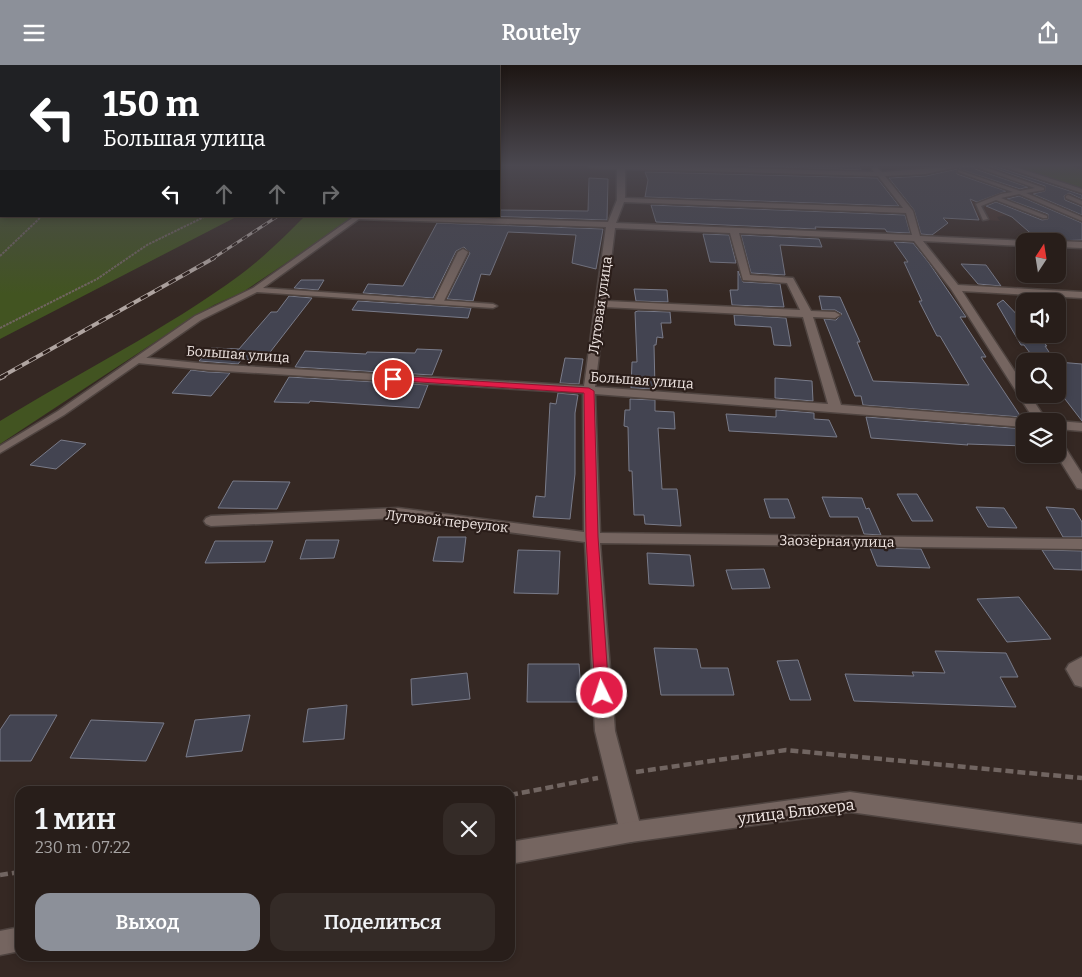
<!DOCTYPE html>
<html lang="ru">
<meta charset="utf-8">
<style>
body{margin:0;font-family:Bitter,serif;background:#342b27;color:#f1f3f6;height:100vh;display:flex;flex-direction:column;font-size:19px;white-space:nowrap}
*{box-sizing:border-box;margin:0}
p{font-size:16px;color:#a5a2a2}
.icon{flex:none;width:28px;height:28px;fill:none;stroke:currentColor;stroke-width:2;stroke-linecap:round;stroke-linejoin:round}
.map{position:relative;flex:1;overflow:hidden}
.side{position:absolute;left:15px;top:721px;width:500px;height:175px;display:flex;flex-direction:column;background:#281e1a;border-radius:15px;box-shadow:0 2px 8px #0003,0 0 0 1px #443c39}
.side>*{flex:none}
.top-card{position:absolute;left:0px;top:0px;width:500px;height:152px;box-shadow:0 2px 8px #0003,0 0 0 1px #443c39;background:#202124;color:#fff;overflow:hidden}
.needle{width:32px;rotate:12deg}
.controls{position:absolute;left:1016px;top:168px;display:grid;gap:10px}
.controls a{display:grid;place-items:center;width:50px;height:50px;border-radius:10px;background:#281e1a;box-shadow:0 2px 8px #0003,0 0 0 1px #443c39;font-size:25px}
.pin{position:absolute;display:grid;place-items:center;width:42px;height:42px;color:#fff;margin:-21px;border:2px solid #fff;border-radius:50%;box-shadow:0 1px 5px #0007}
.me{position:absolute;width:55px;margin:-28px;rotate:356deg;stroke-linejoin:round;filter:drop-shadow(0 0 4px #0008)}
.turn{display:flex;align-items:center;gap:18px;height:105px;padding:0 20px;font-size:22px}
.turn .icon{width:65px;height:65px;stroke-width:2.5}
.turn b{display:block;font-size:35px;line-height:42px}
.lanes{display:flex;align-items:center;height:48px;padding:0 20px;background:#0003;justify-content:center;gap:25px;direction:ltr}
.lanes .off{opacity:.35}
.round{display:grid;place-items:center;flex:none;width:52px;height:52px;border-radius:15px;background:#342b27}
.summary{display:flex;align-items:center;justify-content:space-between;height:85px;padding:0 20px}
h1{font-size:30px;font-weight:600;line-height:38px}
.action{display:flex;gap:10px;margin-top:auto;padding:10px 20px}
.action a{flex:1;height:58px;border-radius:15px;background:#8c9099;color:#fff;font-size:20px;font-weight:600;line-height:58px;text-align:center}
.action a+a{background:#342b27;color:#f1f3f6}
header{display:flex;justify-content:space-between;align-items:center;height:65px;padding:0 20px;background:#8c9099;color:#fff;font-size:22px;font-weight:600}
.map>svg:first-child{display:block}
</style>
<header><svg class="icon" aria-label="menu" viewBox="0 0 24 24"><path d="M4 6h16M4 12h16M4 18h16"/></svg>Routely<svg class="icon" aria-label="share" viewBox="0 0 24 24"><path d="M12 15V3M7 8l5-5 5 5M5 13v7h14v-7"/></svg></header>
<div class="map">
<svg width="1082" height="912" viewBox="0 0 1082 912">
<rect width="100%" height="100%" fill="#352823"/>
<path fill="#422e27" d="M978,101H994L1075,127L1067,128L1082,135V161L1052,153L1017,154L1008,150L997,152L1000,156L966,154L938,110L933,108L962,106Z"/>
<g fill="#425421">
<path d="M0,101L1,151H238L0,274Z"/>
<path d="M1008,101H1072L1082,105V124Z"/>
<path d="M305,151H356L243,227L214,240L184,258L0,379V356C80,307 165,265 240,210C263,193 284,172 305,151Z"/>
</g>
<g fill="#434451" stroke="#797b89">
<path d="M746,101H859L861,105Z"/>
<path d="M964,101H974L975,104L1028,122L1020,124L959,104Z"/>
<path d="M988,101H994L1082,130V134L1069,128L1064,131L1065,135L1082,142V150L1033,129L1045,126V121Z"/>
<path d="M957,104V109L1006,126L977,137L970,134L979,155L943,153L948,158L932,170L921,169L914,145L889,113L926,111Z"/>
<path d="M645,107L877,113L899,141L645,132L648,115Z"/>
<path d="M589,113L608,114L607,155L483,151H499V145L588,146Z"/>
<path d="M1019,131L1082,158V175L1056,176L1053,173H1036L1012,152L986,141L996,137L1042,155L1048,154V149L1007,134Z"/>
<path d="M651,140L905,150L910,168L887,167L885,164L815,162L816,164L656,157Z"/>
<path d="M437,158L603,164L596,204L572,198L576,170L508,167L490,210L481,209L473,236L447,234L470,188L464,182L456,186L433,233L363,228L368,219L403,221Z"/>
<path d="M703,169L729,170L736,198L710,197Z"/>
<path d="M741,170L819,174L822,182L780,180L785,210L751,208Z"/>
<path d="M894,177L913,178L929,198L966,252H960L986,292H981L1021,352L863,340L861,331H855L824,254L836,255L842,249L835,245H822L819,231L840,232L860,277H857L873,316L969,320L940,271H937L919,236H922L904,197H908Z"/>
<path d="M961,199L986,200L1001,221L978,219Z"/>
<path d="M738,206L743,217L780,219L784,242L732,240L730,225H738Z"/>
<path d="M301,215H324L318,225L294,223Z"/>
<path d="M634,224L667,225L668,237L636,236Z"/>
<path d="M289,231L312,233L264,295L242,294L238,299L199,296L211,283L239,284L271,247H277Z"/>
<path d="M1003,235L1025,258V269L1038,271L1047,281H1045L1055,296H1036L1024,280H1021L997,239Z"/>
<path d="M358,236L471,243L468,253L352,245Z"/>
<path d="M638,246L670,247L671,258H661L663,273L657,272L656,280H654L655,324L631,323L632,297H637L635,247Z"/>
<path d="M734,250L786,253L791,281L774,280L771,262L735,260Z"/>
<path d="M417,284L442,285L432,310L295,302L305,286L366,289L367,287L415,288Z"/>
<path d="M565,293L583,294L579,319L560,318Z"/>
<path d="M1058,297L1082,299V356L1058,325Z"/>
<path d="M191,305L208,307L230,308L211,331L172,328Z"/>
<path d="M289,312L428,320L419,343L310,336L309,338L274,337Z"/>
<path d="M775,313L812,316L813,336L775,333Z"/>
<path d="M558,328L578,330L575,348V409L570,454L533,452L536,431L545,432L550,338L556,339Z"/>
<path d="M630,334L655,335V346L674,347L675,364L658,363L662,424H677L681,461L645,459L644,450H634L632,406H629L628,362L624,361L625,345H630Z"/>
<path d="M776,345L814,348V354L829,355L837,372L729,366L726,349L776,352Z"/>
<path d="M866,352L1025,364V381L967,379L968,380L871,373Z"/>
<path d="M61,375L86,379L56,404L30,400Z"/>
<path d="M233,416L290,417L277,444L218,443Z"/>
<path d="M897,429H917L933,456H912Z"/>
<path d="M822,432L862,433L866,444L869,443L881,470L864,469L858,452H830Z"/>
<path d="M764,434H788L795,453H770Z"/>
<path d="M976,442L1004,443L1017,463L988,462Z"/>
<path d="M1046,442L1074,444L1082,457V472H1063Z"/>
<path d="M438,472H466L463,497L433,496Z"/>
<path d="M306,475H339L334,493L300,494Z"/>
<path d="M215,476H273L265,497L205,498Z"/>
<path d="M870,483L921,484L930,503L877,501Z"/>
<path d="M518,485L560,486L558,529L514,528Z"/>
<path d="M1042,485L1082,486V505L1054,504Z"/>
<path d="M647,488L690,490L694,521L649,519Z"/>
<path d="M764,504L770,523L732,524L726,505Z"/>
<path d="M1019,532L1051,574L1007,577L977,534Z"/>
<path d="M654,583L697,584L701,603H728L734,630H661Z"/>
<path d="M935,586L1006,588L1018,612H1000L1016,642L854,636L845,609L914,611L912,607L945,608Z"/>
<path d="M798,595L811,635H790L777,596Z"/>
<path d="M528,599H579L582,637H527Z"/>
<path d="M467,608L470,634L412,640L411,614Z"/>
<path d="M347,640L344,674L303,677L308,644Z"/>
<path d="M10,650H57L31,696H0V665Z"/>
<path d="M250,650L242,686L186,692L195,655Z"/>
<path d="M91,655L164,658L146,696L70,693Z"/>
</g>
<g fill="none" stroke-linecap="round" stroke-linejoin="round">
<defs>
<g id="lane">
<path d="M982,101L1044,123V125L1026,128L1082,152V156L1019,129L1001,133L1047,151V153H1043L996,135L981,141L988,154L983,155L976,139L1001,129L1013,127L958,107V105L1020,126L1035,123L976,102Z"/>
<path d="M1068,130L1082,136V140L1066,133V131Z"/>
<path d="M355,151H363L263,223L493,239L497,241L493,243L257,227L201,255L64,350L0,388V381L58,346L195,251L253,223Z"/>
</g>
<g id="street">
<path d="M588,101H677L874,107L872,104L876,102L882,107L962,101L926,109L885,111L913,146L920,171L1028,176H1025V181L923,176L958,220L1082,227V233L962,226L1025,322V329H1029L1047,356H1035L951,224L914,176L739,168L750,210L793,213L811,246L835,247L840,250L835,253L813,252L841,340L1025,354L1030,356H1025V362L595,329L600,468L1082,474V484L600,478L615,666L642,767L639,774L631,777L623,774L620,767L595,666L585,477L398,453L211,461L206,459L204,456L206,453L211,451L398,443L584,467L583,328L208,305L138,298L132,295L138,292L208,299L584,321L606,162L359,154L355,152L414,151L608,157L617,135V104L591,103ZM625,104L878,111L903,143L625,133ZM624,137L906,148L912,170L616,158ZM615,163L730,168L743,215L787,218L800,245L606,236ZM605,242L803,252L828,339L595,322Z"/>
<path d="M1001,101H1012L1082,124V128Z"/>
<path d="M1058,176L1082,177V183L1058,182Z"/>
<path d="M463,184L468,187L444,236L443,238H435L434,236L458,187Z"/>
<path d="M1058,356L1082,358V366L1058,364Z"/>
<path d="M1058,378L1063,379L1082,409V424L1077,423L1056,389H1058Z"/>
<path d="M1082,592V622L1075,620L1066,604L1069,599Z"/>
</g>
<g id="secondary">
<path d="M850,727L1082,759V779L850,747L631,777L510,799V777L631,757Z"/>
<path d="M20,862V886L0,890V866Z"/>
</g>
</defs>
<use href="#lane" stroke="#4f4440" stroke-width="3"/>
<use href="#street" stroke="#4f4440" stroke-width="3"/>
<use href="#secondary" stroke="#4f4440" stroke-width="3"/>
<g stroke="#716561" stroke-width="2" stroke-dasharray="2.5 1" stroke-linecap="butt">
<path d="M0,191L42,151"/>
<path d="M0,263L97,214L147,180L206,151"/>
</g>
<g stroke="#716561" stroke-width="4.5" stroke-dasharray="8 4" stroke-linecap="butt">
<path d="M636,707L786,685L1082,713"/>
<path d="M510,730L598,713"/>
<path d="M0,810L20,807"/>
</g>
<use href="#lane" fill="#756560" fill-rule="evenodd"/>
<use href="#street" fill="#756560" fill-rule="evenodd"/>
<use href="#secondary" fill="#756560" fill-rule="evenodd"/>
<defs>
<path id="rail-far2" d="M212,194L278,151"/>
<path id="rail-far1" d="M1,312L214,193"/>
<path id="rail" d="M0,313L4,311"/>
</defs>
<use href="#rail-far2" stroke="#b0a5a1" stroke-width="3"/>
<use href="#rail-far1" stroke="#b0a5a1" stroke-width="4"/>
<use href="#rail" stroke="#b0a5a1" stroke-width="5"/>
<use href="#rail-far2" stroke="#2b1e1a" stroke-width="2" stroke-dasharray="6" stroke-linecap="butt"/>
<use href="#rail-far1" stroke="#2b1e1a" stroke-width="2.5" stroke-dasharray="8" stroke-linecap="butt"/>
<use href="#rail" stroke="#2b1e1a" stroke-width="3" stroke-dasharray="10" stroke-linecap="butt"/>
</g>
<linearGradient id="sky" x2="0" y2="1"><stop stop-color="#1d1613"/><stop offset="0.44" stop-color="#4b4850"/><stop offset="1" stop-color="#4b4850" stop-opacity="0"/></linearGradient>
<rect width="1082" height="229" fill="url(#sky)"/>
<path fill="#e11d48" stroke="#92132f" d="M393,311L589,323L594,326L598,472L609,628L607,632L602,633L597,632L595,628L586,472L584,328L390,315V312Z"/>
<g text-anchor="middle" stroke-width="4.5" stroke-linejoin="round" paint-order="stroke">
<g font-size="14" fill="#f0e6e3" stroke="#2b1e1a">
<text transform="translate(600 240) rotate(-82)" y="5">Луговая улица</text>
<text transform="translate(238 289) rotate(4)" y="5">Большая улица</text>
<text transform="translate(642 315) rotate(4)" y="5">Большая улица</text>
<text transform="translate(447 456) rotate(6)" y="5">Луговой переулок</text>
<text transform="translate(837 476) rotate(1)" y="5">Заозёрная улица</text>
</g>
<g font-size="16" fill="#f0e6e3" stroke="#2b1e1a">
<text transform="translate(796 746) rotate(-7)" y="6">улица Блюхера</text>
</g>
</g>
</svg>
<div class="controls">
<a><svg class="needle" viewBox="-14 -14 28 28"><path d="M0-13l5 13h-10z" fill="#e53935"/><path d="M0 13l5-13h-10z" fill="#a5a2a2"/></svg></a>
<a><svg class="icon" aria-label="sound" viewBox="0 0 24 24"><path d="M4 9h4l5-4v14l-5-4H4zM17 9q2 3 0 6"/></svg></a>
<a><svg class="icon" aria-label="search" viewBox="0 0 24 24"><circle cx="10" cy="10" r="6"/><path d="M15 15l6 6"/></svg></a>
<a><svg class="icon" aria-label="layers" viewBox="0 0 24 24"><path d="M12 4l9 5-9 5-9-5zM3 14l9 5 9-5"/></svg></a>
</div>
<div class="pin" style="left:393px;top:314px;background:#d93025"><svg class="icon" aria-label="arrive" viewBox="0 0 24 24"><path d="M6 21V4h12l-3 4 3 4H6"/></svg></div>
<svg class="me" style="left:602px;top:628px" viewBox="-20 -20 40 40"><circle r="17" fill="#e11d48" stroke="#fff" stroke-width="3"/><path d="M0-11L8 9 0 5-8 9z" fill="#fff"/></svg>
<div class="top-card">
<div class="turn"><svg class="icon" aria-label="left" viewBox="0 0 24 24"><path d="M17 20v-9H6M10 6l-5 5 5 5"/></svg><div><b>150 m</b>Большая улица</div></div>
<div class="lanes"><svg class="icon" aria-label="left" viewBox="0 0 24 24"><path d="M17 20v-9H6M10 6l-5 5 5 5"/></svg><svg class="icon off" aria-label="ahead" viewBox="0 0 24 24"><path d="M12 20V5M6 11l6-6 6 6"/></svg><svg class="icon off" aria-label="ahead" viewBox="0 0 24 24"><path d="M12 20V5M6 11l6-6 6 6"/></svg><svg class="icon off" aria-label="right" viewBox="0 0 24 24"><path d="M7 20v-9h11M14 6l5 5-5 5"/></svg></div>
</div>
<section class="side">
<div class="summary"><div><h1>1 мин</h1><p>230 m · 07:22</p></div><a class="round"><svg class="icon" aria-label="close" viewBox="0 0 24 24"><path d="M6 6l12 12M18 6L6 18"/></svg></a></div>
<div class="action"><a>Выход</a><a>Поделиться</a></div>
</section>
</div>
